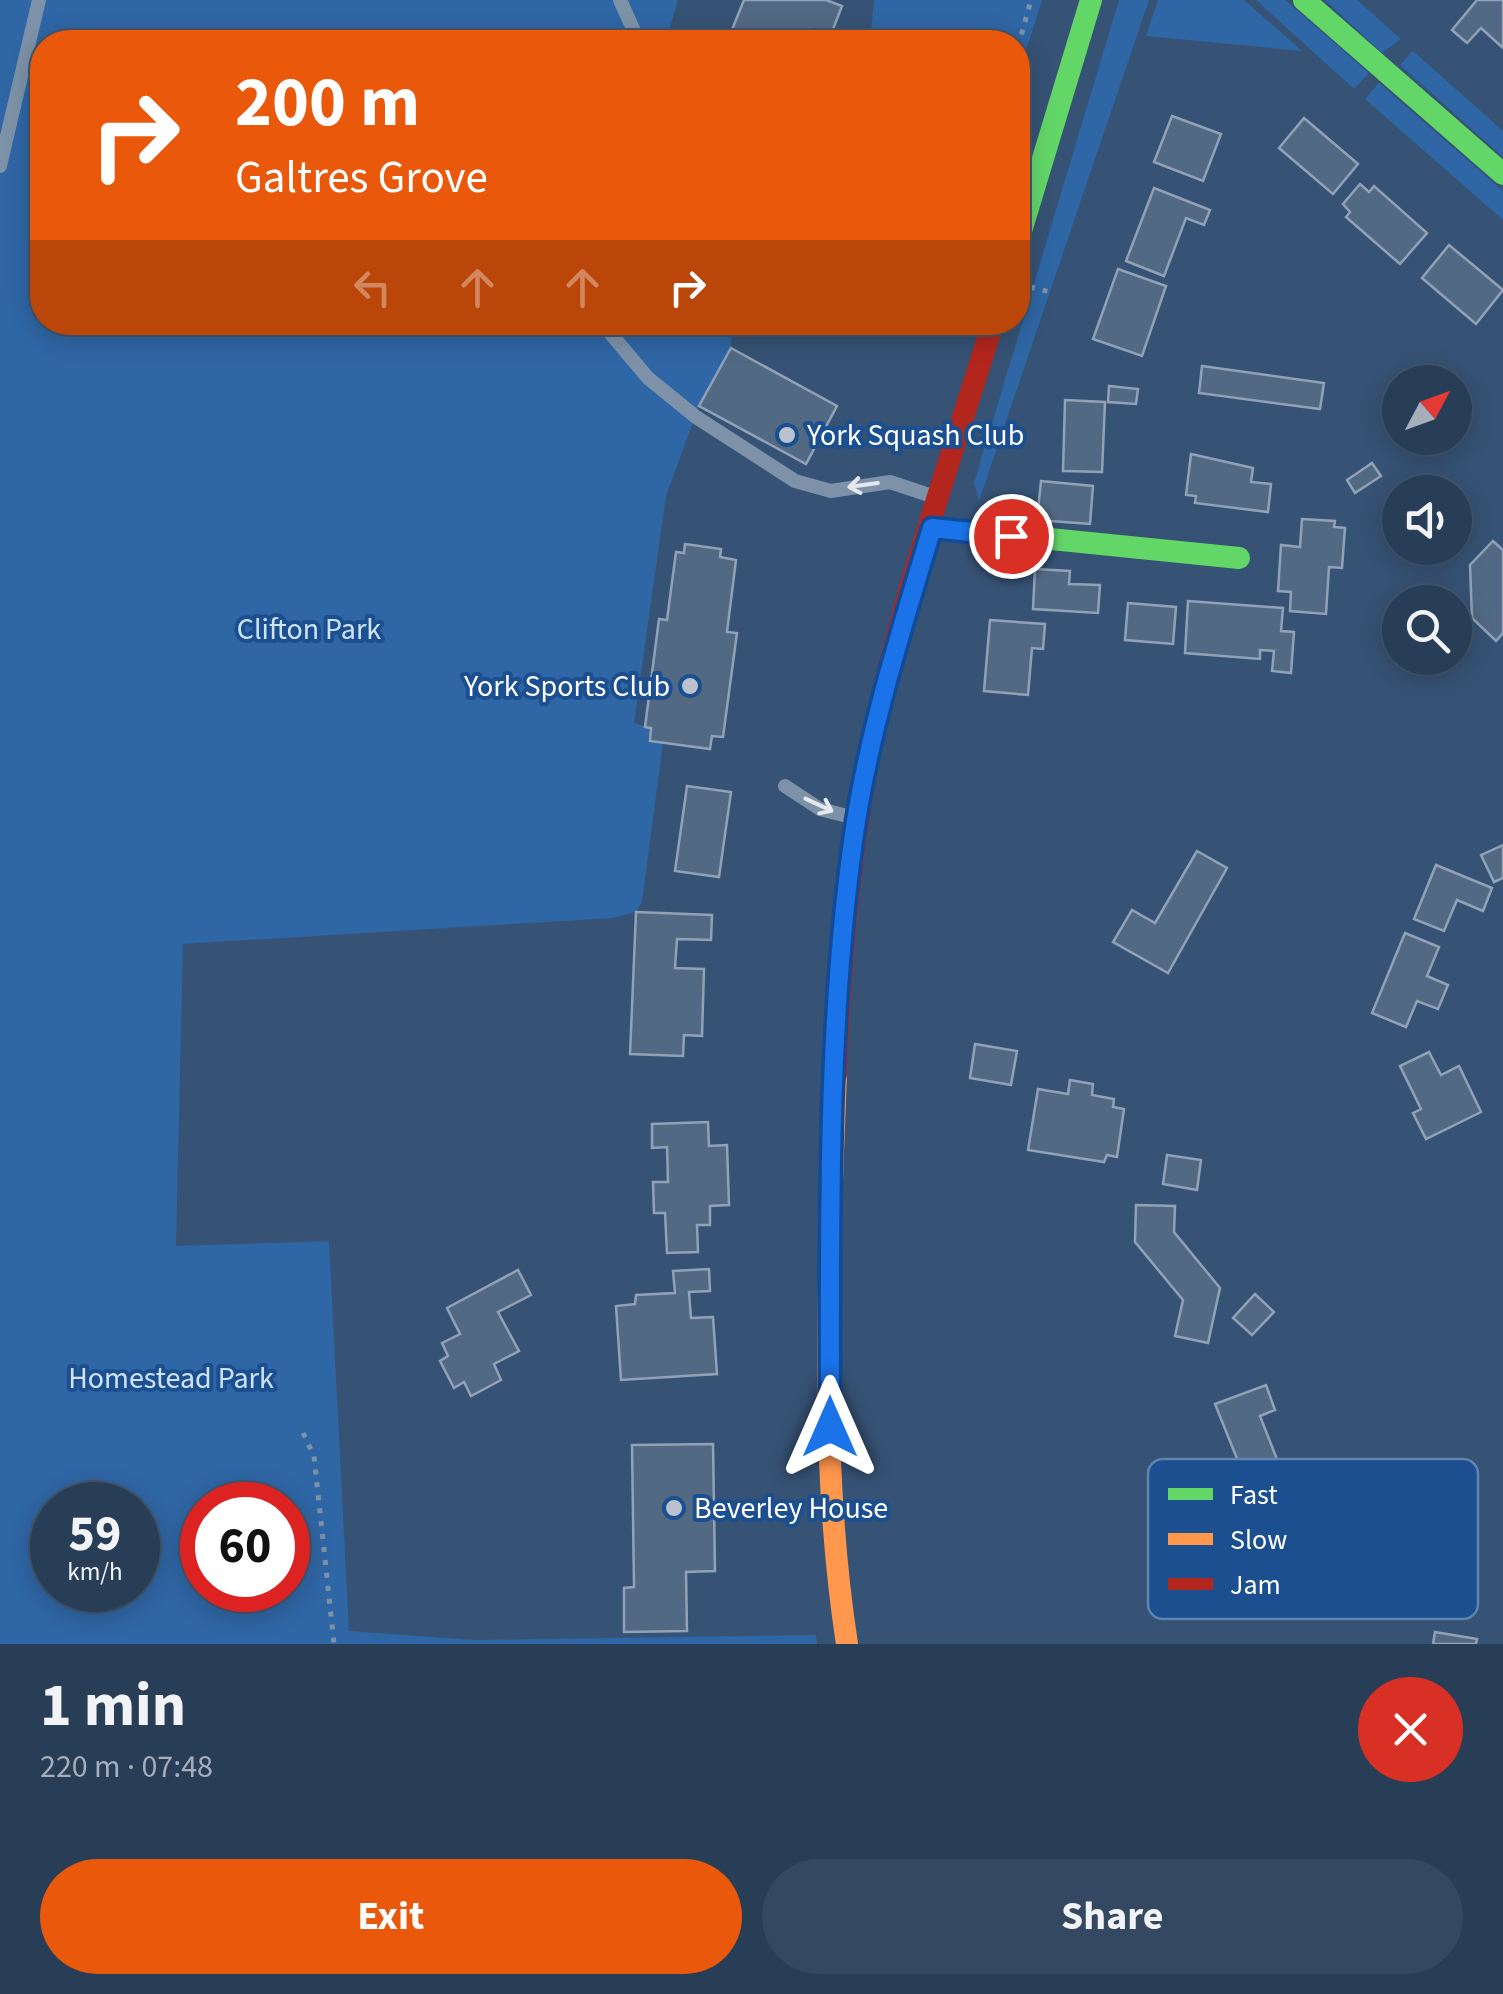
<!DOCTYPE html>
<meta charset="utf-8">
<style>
body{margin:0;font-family:"Source Sans 3",sans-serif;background:#344961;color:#f1f3f6;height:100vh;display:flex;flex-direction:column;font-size:38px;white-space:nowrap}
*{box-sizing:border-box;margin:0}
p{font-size:32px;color:#a5aeba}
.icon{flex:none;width:55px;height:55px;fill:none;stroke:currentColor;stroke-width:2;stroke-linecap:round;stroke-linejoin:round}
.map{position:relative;height:1644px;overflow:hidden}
.side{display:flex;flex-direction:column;background:#283e57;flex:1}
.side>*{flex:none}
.guide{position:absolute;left:30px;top:30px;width:1000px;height:305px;border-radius:40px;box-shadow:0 5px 25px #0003,0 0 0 2px #44576d;background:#ea580c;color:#fff;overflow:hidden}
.needle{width:65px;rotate:49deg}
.tools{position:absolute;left:1382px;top:365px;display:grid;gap:20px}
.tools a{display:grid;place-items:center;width:90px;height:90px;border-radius:50%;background:#283e57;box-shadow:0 5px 25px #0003,0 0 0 2px #44576d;font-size:50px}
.speed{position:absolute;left:30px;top:1482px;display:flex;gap:20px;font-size:50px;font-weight:700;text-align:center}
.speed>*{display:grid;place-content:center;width:130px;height:130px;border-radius:50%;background:#283e57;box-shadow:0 5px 25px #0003,0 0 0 2px #44576d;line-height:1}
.speed small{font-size:25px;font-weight:400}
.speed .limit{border:15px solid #d22;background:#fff;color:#111}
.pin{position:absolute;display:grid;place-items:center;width:85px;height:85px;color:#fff;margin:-42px;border:5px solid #fff;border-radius:50%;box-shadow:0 2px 10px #0007}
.me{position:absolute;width:110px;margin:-55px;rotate:0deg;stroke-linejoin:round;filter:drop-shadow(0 0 8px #0008)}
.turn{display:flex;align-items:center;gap:35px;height:210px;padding:0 40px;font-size:45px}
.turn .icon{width:130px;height:130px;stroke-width:2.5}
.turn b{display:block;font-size:70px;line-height:85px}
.lanes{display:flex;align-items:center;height:95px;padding:0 40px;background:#0003;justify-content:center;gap:50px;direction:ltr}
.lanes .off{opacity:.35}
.round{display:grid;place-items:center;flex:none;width:105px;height:105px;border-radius:52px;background:#344961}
.summary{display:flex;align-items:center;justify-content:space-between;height:170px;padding:0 40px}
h1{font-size:60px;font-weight:700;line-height:75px}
.primary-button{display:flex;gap:20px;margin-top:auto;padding:20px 40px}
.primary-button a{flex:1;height:115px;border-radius:60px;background:#ea580c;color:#fff;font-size:40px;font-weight:700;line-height:115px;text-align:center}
.primary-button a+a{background:#344961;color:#f1f3f6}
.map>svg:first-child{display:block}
</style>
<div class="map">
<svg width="1503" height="1644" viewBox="0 0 1503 1644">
<rect width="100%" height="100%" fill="#365274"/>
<g fill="#2f66a5" fill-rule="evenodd">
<path d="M0,0H678L666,42H42V322H721L731,336V348L699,406L666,496L634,723L651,728L650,741L663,743L642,902L636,912L613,918L183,944L176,1246L329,1241L349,1631L473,1640L816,1635L817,1644H0ZM52,1505H138V1590H52ZM202,1505H288V1590H202Z"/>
<path d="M874,0H1042L1018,76V42H870Z"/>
<path d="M1119,0H1149L979,501L974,483Z"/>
<path d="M1158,0H1244L1302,51L1146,36Z"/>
<path d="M1256,0H1285L1369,73L1354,89Z"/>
<path d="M1325,0H1357L1401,39L1382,53Z"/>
<path d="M1413,51L1503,131V157L1400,65Z"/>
<path d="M1379,83L1503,191V220L1365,99Z"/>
</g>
<g fill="#526984" stroke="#92a2b6" stroke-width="2.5">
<path d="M744,0H826L842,6L830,37L810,29L804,42H727Z"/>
<path d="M1503,0V48L1481,28L1467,43L1452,30L1477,0Z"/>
<path d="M1172,116L1221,134L1203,181L1154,162Z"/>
<path d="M1304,118L1358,164L1333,194L1279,148Z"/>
<path d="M1360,184L1369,192L1374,186L1427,233L1400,264L1346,217L1350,212L1343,204Z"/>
<path d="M1154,188L1210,210L1204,225L1186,218L1164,276L1126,261Z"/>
<path d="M1449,245L1503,290L1476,324L1422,278Z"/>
<path d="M1118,269L1166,286L1142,356L1093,339Z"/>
<path d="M731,348L837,406L806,464L699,406Z"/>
<path d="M1202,366L1324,383L1320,409L1199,393Z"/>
<path d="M1109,386L1138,389L1136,404L1108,402Z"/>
<path d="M1065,400L1105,402L1102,472L1063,471Z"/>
<path d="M1191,454L1253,468L1251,482L1271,484L1268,512L1195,503L1196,496L1186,495Z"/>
<path d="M1372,463L1381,476L1355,493L1347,480Z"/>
<path d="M1041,481L1093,486L1090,524L1037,520Z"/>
<path d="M1302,519L1335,521L1334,527L1345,528L1342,568L1329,567L1326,614L1290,611L1291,592L1278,591L1281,545L1300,547Z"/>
<path d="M1493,541L1503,550V633L1496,641L1472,618L1470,565Z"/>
<path d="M685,544L721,549L720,557L736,560L727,632L737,633L723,737L712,736L710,749L650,741L651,728L645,727L659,619L667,620L676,552L684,553Z"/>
<path d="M1035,569L1070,571L1069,584L1100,585L1098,613L1033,609Z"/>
<path d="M1188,601L1283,608L1281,631L1294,632L1291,673L1272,671L1274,651L1260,650V659L1185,653Z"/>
<path d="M1128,603L1176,607L1173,644L1125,640Z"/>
<path d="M990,620L1045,624L1043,649L1032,648L1028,695L984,691Z"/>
<path d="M687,786L731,792L719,877L675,871Z"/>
<path d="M1503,845V878L1494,882L1481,855Z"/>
<path d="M1197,851L1227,868L1168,973L1113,942L1132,910L1155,923Z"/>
<path d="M1436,865L1492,888L1483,911L1457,900L1444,931L1414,919Z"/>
<path d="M636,912L712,915L711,940L677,939L675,968L704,969L702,1036L684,1035L683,1056L630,1054Z"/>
<path d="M1405,933L1439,947L1427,976L1448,985L1438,1009L1417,1001L1406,1027L1372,1013Z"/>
<path d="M975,1044L1017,1051L1011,1085L970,1078Z"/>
<path d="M1429,1052L1441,1075L1459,1066L1481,1112L1426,1139L1413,1113L1421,1109L1400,1066Z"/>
<path d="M1070,1080L1093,1084L1092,1095L1114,1099L1113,1107L1124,1109L1117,1157L1107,1155L1104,1162L1028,1150L1038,1089L1068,1094Z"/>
<path d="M708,1122L709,1146L727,1145L729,1205L710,1206V1225H697L698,1252L667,1253L665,1213H654L653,1182H668L667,1147L652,1148V1124Z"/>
<path d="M1167,1155L1201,1160L1197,1190L1163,1184Z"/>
<path d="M1136,1205L1175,1206L1174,1232L1220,1288L1208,1343L1175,1336L1183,1300L1135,1242Z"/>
<path d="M709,1269L710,1291L689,1292L691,1318L713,1317L717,1374L621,1380L616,1306L635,1304L636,1295L675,1293L673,1271Z"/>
<path d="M518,1270L531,1295L498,1312L519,1351L494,1364L501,1380L471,1396L464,1382L454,1388L440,1361L448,1356L442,1343L460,1334L447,1308Z"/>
<path d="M1255,1294L1274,1312L1252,1335L1233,1318Z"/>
<path d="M1266,1385L1275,1410L1260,1416L1291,1495L1268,1504L1259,1481L1248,1486L1215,1404Z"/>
<path d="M713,1444L715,1571L686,1572L687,1631L624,1632V1588L634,1587L632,1445Z"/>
<path d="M1435,1632L1477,1639L1476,1644H1433Z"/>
</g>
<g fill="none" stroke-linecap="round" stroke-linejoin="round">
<g stroke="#7d92a8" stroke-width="5" stroke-dasharray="5 8" stroke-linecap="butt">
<path d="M1018,47L1031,0"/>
<path d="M1030,287L1054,293"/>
<path d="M303,1433L314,1456L334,1644"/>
</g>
<g stroke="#7d92a8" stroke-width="14">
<path d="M620,0L639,42"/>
<path d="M0,166L39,0"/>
<path d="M601,322L648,378L696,417L795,481L831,491L890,482L935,497"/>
<path d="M785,786L820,809L851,817"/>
</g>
<g stroke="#63d668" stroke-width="22">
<path d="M1304,0L1503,174"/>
<path d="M1018,241L1091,0"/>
<path d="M932,527L1239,558"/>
</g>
<path stroke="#ff974d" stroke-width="22" d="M836,1074C829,1264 818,1456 847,1644"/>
<path stroke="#b3261e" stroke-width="22" d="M836,1074C840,964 849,855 871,748C899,603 950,463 993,322"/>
</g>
<defs><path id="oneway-shaft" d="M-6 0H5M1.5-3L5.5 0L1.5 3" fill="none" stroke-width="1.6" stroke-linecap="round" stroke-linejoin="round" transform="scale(2.5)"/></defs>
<g stroke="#e5e9ee">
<use href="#oneway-shaft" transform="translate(863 485) rotate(172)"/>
<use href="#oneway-shaft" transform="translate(819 805) rotate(25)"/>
</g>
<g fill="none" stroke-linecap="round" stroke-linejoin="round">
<defs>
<path id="route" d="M830,1427C830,1230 826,1016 856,821C872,721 903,624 932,528L1011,536"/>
</defs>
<use href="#route" stroke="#114b97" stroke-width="25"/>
<use href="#route" stroke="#1a73e8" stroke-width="18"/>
</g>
<g fill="#b9c2ce" stroke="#1b4f8f" stroke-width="4">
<circle cx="787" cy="435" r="10"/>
<circle cx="690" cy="686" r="10"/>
<circle cx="674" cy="1508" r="10"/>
</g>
<g text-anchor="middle" stroke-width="8" stroke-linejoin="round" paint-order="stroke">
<g font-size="30" fill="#fff" stroke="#1b4f8f" text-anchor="start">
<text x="807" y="445">York Squash Club</text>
<text x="670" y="696" text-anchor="end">York Sports Club</text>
<text x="694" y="1518">Beverley House</text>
</g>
<g font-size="30" fill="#cfe3fa" stroke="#1b4f8f">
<text x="309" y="639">Clifton Park</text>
<text x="171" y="1388">Homestead Park</text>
</g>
</g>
<rect x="1148" y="1459" width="330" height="160" rx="15" fill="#1b4f8f" stroke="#5f84b1" stroke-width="2.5"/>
<rect x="1168" y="1488" width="45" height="12" fill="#63d668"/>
<rect x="1168" y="1533" width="45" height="12" fill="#ff974d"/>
<rect x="1168" y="1578" width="45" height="12" fill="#b3261e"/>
<g font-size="28" fill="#fff">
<text x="1230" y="1504">Fast</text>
<text x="1230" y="1549">Slow</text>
<text x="1230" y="1594">Jam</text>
</g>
</svg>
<div class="tools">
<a><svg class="needle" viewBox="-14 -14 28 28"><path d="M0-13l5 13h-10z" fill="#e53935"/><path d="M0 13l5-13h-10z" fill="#a5aeba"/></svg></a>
<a><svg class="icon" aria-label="sound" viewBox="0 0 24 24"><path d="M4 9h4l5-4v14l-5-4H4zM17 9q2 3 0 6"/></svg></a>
<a><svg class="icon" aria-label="search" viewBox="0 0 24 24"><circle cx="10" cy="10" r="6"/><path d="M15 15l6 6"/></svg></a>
</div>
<div class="speed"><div>59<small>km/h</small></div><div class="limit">60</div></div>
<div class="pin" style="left:1011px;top:536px;background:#d93025"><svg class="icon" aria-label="arrive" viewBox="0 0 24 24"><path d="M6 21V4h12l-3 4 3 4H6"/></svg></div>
<svg class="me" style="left:830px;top:1427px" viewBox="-20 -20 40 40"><path d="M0-17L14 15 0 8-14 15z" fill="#1a73e8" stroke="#fff" stroke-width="4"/></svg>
<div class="guide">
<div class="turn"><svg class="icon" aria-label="right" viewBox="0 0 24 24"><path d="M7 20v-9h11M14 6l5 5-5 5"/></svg><div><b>200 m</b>Galtres Grove</div></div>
<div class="lanes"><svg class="icon off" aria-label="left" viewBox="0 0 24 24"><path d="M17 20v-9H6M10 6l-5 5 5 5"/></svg><svg class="icon off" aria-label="ahead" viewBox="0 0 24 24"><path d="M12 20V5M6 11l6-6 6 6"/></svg><svg class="icon off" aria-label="ahead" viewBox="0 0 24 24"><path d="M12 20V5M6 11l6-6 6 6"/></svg><svg class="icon" aria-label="right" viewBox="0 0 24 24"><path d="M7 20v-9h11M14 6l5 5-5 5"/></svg></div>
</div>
</div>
<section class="side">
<div class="summary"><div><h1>1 min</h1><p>220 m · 07:48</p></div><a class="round" style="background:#d93025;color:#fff"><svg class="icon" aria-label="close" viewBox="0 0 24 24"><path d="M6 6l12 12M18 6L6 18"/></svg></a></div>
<div class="primary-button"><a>Exit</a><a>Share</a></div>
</section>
